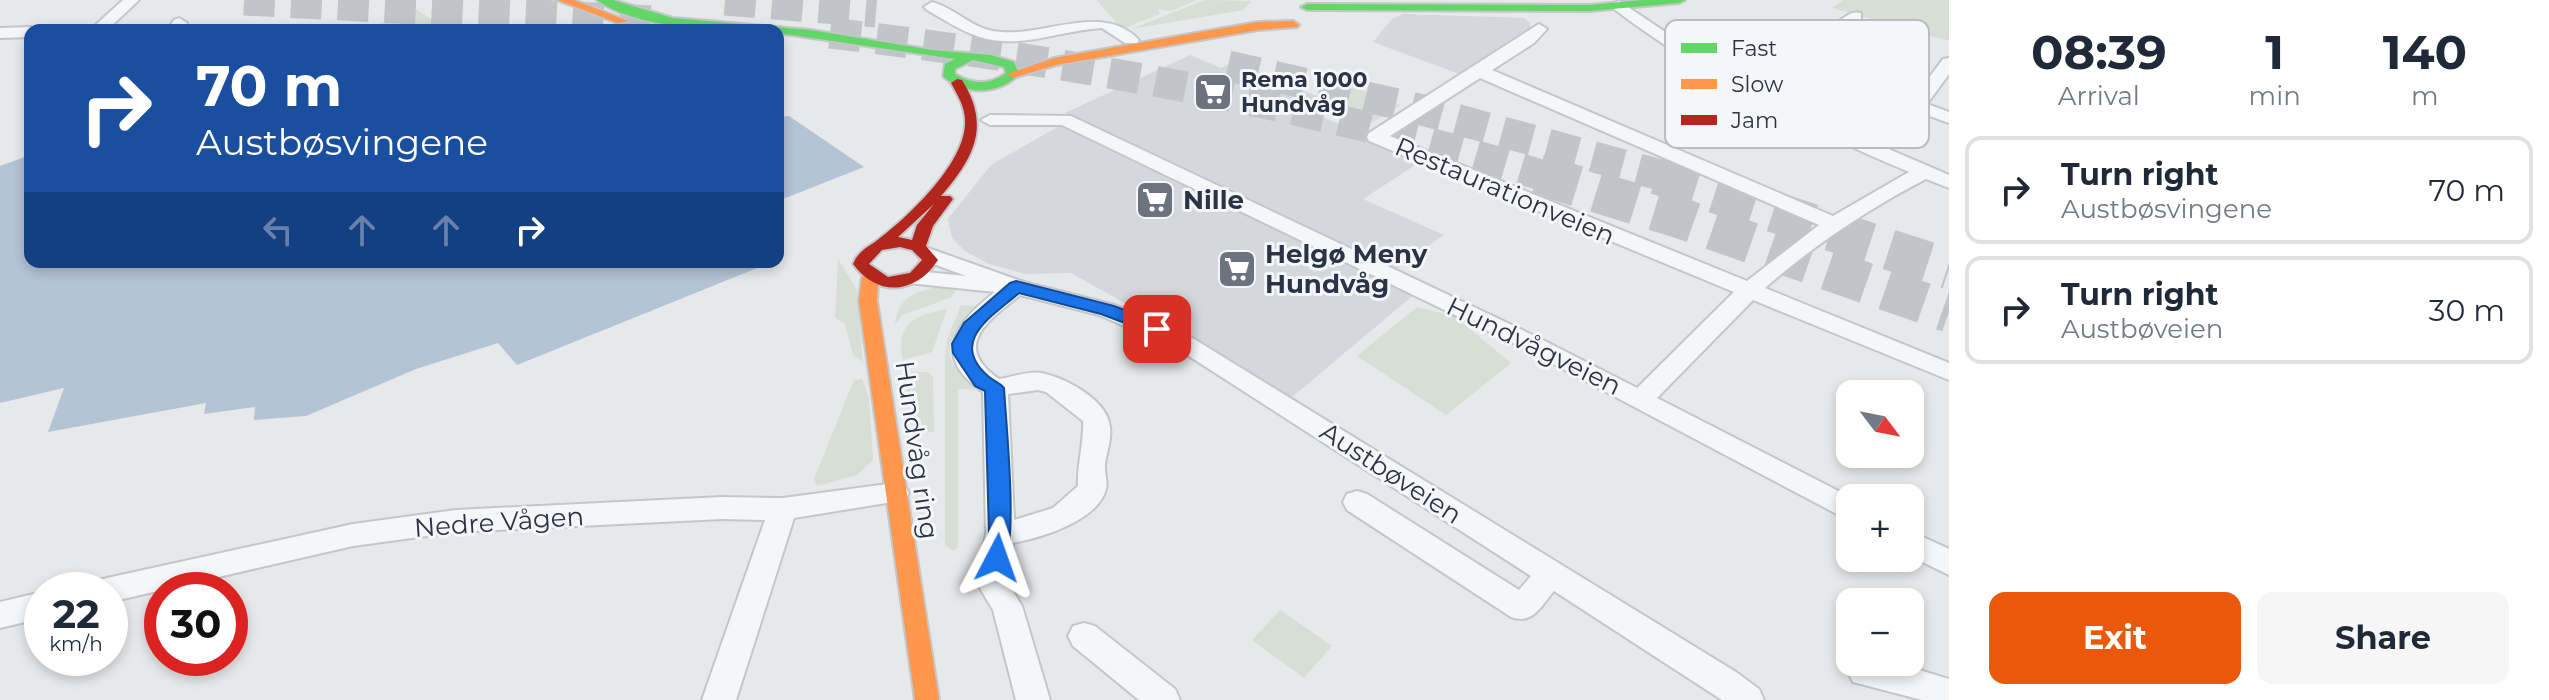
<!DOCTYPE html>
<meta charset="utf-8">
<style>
body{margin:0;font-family:Montserrat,sans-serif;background:#f6f6f7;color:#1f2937;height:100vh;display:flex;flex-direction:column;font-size:30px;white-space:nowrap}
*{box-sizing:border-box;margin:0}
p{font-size:26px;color:#747a83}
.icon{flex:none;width:44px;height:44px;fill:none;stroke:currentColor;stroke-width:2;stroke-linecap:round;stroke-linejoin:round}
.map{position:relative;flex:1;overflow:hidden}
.drawer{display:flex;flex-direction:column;background:#fff;width:600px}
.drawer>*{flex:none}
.top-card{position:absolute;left:24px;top:24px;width:760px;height:244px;border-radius:16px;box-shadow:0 4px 12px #0003;background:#1a4fa0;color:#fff;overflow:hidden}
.needle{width:52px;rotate:122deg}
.tools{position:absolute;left:1836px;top:380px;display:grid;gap:16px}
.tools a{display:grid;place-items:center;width:88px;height:88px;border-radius:16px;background:#fff;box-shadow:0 4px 12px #0003;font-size:40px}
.speed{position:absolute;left:24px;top:572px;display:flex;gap:16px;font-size:40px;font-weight:700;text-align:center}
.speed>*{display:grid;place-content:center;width:104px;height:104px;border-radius:50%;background:#fff;box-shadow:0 4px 12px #0003;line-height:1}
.speed small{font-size:20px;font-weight:400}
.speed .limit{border:12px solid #d22;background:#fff;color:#111}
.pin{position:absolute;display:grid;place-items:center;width:68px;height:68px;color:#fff;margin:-34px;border-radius:16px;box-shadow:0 4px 12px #0006}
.me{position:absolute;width:88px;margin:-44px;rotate:4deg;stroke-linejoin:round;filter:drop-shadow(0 0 6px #0008)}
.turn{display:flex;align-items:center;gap:28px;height:168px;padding:0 40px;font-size:36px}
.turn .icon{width:104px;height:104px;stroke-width:2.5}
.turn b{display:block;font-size:56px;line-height:68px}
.lanes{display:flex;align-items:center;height:76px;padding:0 40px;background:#0003;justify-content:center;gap:40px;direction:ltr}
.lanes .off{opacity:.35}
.eta{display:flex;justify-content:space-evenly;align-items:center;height:136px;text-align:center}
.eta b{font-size:48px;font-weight:700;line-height:56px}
.action{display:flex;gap:16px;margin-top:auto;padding:16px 40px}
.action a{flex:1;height:92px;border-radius:16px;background:#ea580c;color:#fff;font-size:32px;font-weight:700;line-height:92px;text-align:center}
.action a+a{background:#f6f6f7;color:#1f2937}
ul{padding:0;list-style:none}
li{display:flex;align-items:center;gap:24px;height:108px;margin:0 16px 12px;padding:0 24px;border:4px solid #e0e1e3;border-radius:16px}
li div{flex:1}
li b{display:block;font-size:30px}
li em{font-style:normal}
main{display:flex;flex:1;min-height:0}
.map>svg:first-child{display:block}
</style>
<main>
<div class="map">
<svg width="1949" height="700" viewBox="0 0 1949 700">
<rect width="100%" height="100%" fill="#e6e8ea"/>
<g fill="#d4d7dd">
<path d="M1403,14L1525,18L1530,23L1531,30L1462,75L1373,42L1392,19Z"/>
<path d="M1190,55L1221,68L1232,63L1317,96L1299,107L1423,160L1363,199L1444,235L1397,268L1428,283L1292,397L1071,273L1025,274L989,264L965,251L952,238L948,219L991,165L1073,118L1065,113Z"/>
</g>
<g fill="#d6ded6">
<path d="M1097,0H1196L1171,11L1158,9L1160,14L1122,29Z"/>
<path d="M1205,0L1251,1L1244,10L1131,29Z"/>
<path d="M1843,0H1949V41L1832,8Z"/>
<path d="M404,1L431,19L502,30H347L382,24Z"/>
<path d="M1344,83L1400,105L1365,127L1307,103Z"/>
<path d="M838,259L857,290L863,362L853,355L845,324L835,318Z"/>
<path d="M937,287H957L952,297L903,315L895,324C898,299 913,292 937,287Z"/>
<path d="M961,305L982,307C964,321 936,347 957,369C964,377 974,383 982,390L958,389V548L953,551L945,545V361L947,340Z"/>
<path d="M1417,307L1454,316L1511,363L1446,415L1357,356Z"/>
<path d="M947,309L932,352L903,360C895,323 915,315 947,309Z"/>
<path d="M905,372H927L933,377L934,432L921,433L907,391Z"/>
<path d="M862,379L869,398L873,460L857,475L817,486L814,479L854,380Z"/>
<path d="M1280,610L1332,646L1304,678L1252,640Z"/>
</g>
<g fill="#b4c4d5">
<path d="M789,116L864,167L778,201V117Z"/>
<path d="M30,155V262H772L517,365L498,343L416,369L306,416L254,420L255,407L204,414L206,403L48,432L64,388L0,403V166Z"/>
</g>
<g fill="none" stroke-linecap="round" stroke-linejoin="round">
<g stroke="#c1c4c9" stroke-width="31" stroke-dasharray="31 16" stroke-linecap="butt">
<path d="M244,0L653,21"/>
<path d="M725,0L876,12"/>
<path d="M830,33C1072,61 1311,104 1544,176"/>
<path d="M1228,66L1411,107L1664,176"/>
</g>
<g stroke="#c1c4c9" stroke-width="41" stroke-dasharray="41 20" stroke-linecap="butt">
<path d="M1538,174L1677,217L1949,312"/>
<path d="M1657,174L1949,269"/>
</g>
<defs>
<g id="street">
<path d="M123,0H139L107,30H90Z"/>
<path d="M1619,1L1701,56L1814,116L1819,113L1705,43V37H1717L1833,107L1866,92L1769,38L1767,35C1787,10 1810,34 1833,24C1844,20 1849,10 1861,13V19L1832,35L1794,31L1785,34L1885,88L1913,99L1943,59L1949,58V74L1927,104L1949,112V123L1880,98L1828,123L1949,175V188L1926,179C1868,209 1814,245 1765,288L1949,363V380L1753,300L1657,398L1852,498L1850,521L1523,348L1062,125H990L981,120L990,115L1071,116L1539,338L1637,388L1734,292L1369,141L1367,137L1369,133L1539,24L1547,29L1534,43L1492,70L1833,216L1909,172C1804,128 1705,78 1614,9V3ZM1480,78L1819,225L1747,281L1390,136Z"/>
<path d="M932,2C954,8 971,27 993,31C1042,40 1100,0 1139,40L1137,43H1125L1102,28C1060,30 1019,51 977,36C959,30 943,19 927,10L924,7Z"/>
<path d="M179,18L187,23L183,30H167L174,20Z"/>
<path d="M30,27L37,30H30V37L0,38V28Z"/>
<path d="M928,248L1024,282L1115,305L1194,339L1736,672L1759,689L1764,700H1722L1554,591C1541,606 1533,625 1511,617L1347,510L1343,502L1347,494L1357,491L1367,494L1519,590L1531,576L1178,349L1099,315L1020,295C990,320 950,345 999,379C1012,377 1028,371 1041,373C1064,377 1103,398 1109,422C1113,437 1107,450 1105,464C1104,472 1108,482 1106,489C1098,521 1040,538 1013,543L1008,583L1022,606L1050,700H1016L993,610L978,585L986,533L983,392C930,356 956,322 995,292L908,283L905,278L916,271L966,276L920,259L917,254L920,249ZM1038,390L1046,392L1083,421C1084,444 1077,464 1078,486L1053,508L1014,520L1008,394Z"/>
<path d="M895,483L905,486L909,493L905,500L794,518L736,700H702L765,520L722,519L456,532L353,546L110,602V590H92L96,581L107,578L353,524L456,510L722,497L783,498Z"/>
<path d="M1910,531L1949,549V575L1910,556Z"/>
<path d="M42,592V618L0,628V602Z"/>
<path d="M1084,623L1095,626L1175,689L1180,700H1139L1073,646L1068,636L1073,626Z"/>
<path d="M1853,662H1893L1949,679V700H1922L1853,682L1848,672Z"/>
</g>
<g id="fast">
<path d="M597,0H613L673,18L811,30L932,50L991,55L1014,62L1019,74C999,95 964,96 943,76L945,64L955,59L778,33V30C728,30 638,31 597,0ZM973,60L1004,67L1006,73C990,85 973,85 955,74V69Z"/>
<path d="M1641,0H1685L1679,3L1590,11L1307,10L1301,7L1307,4L1590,5Z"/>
</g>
<g id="slow">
<path d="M557,0H574L628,21L618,23Z"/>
<path d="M1293,21L1299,25L1297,27L1258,30L1056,65L1013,78L1007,74L1054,58L1258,22Z"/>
<path d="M870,272L878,277L877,301L939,700H915L859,301L862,277Z"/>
</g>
<path id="jam" d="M957,79L962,80C991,126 974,158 941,196H950L953,199L933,226L926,246L938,260C916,294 878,298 853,264L856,258C862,250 867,247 875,242C906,219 964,165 965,124C966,108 958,96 951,83ZM934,204L917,225L912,240L898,237ZM900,247L912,250L922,260L910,273L888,277L869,264L882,250Z"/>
</defs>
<use href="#street" stroke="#c4c6c8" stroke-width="4"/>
<use href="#fast" stroke="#c4c6c8" stroke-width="4"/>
<use href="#slow" stroke="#c4c6c8" stroke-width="4"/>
<use href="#jam" stroke="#c4c6c8" stroke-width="4"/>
<use href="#street" fill="#f5f6f7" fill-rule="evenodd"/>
<use href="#fast" fill="#63d668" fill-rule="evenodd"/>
<use href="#slow" fill="#ff974d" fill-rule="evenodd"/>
<use href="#jam" fill="#b3261e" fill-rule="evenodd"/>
</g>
<path fill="#1a73e8" stroke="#114b97" stroke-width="2" d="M1016,281L1114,306L1163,325L1165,329L1157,335L1101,314L1019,293C993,316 947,341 989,377C995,382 999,382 1004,388C1006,424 1018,538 1004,564L997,567L989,564L985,558L989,533L985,391L975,386L953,353L952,344L964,323L1010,283Z"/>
<defs>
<symbol id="supermarket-square" viewBox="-11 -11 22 22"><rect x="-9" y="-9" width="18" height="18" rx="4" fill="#6c737f" stroke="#f4f6f9"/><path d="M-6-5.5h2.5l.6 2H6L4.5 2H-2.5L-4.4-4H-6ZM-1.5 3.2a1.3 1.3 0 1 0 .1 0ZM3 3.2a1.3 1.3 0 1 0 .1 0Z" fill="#fff"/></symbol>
</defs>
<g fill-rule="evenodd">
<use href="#supermarket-square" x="1191" y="70" width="44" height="44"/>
<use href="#supermarket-square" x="1133" y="178" width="44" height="44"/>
<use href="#supermarket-square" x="1215" y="247" width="44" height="44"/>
</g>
<g text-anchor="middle" stroke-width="6" stroke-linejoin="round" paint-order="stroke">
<g font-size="22" font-weight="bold" fill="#2b3445" stroke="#f4f6f9" text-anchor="start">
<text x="1241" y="87">Rema 1000<tspan x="1241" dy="25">Hundvåg</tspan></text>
</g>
<g font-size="26" fill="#2b3445" stroke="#f4f6f9">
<text transform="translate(1505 191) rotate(23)" y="9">Restaurationveien</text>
<text transform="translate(1534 346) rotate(26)" y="9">Hundvågveien</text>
<text transform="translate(917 450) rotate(82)" y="9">Hundvåg ring</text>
<text transform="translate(1391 473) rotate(33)" y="9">Austbøveien</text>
<text transform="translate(499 522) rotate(-4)" y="9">Nedre Vågen</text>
</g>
<g font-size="26" font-weight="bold" fill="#2b3445" stroke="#f4f6f9" text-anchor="start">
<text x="1183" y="209">Nille</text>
<text x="1265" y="263">Helgø Meny<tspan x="1265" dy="30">Hundvåg</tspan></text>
</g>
</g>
<rect x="1665" y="20" width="264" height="128" rx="12" fill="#f4f6f9" stroke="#b8bcc3" stroke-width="2"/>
<rect x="1681" y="43" width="36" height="10" fill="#63d668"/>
<rect x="1681" y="79" width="36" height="10" fill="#ff974d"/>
<rect x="1681" y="115" width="36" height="10" fill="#b3261e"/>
<g font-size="22" fill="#2b3445">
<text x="1731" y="56">Fast</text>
<text x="1731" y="92">Slow</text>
<text x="1731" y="128">Jam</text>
</g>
</svg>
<div class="tools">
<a><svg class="needle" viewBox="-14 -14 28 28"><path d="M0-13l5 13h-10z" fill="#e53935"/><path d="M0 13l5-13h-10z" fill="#747a83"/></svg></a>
<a>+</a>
<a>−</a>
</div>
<div class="speed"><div>22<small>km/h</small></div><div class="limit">30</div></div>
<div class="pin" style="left:1157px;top:329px;background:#d93025"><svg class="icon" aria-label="arrive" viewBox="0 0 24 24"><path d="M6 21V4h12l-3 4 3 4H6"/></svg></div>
<svg class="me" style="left:997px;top:558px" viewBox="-20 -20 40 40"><path d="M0-17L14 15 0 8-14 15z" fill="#1a73e8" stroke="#fff" stroke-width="4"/></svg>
<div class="top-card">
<div class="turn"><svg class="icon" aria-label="right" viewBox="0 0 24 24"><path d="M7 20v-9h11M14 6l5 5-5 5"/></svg><div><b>70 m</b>Austbøsvingene</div></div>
<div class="lanes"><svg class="icon off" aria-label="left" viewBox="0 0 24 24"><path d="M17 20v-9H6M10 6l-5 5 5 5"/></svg><svg class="icon off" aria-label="ahead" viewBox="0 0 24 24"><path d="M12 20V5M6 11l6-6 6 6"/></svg><svg class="icon off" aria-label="ahead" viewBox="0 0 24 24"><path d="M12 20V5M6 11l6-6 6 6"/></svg><svg class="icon" aria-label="right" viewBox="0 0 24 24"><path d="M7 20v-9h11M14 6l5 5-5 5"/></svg></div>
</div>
</div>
<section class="drawer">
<div class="eta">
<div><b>08:39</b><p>Arrival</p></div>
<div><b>1</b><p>min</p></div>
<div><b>140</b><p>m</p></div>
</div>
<ul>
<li><svg class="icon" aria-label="right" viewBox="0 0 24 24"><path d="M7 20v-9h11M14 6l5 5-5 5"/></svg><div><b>Turn right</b><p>Austbøsvingene</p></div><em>70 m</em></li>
<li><svg class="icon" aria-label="right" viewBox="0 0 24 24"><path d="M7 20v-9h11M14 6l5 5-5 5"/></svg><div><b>Turn right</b><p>Austbøveien</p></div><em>30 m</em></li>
</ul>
<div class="action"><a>Exit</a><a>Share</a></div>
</section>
</main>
